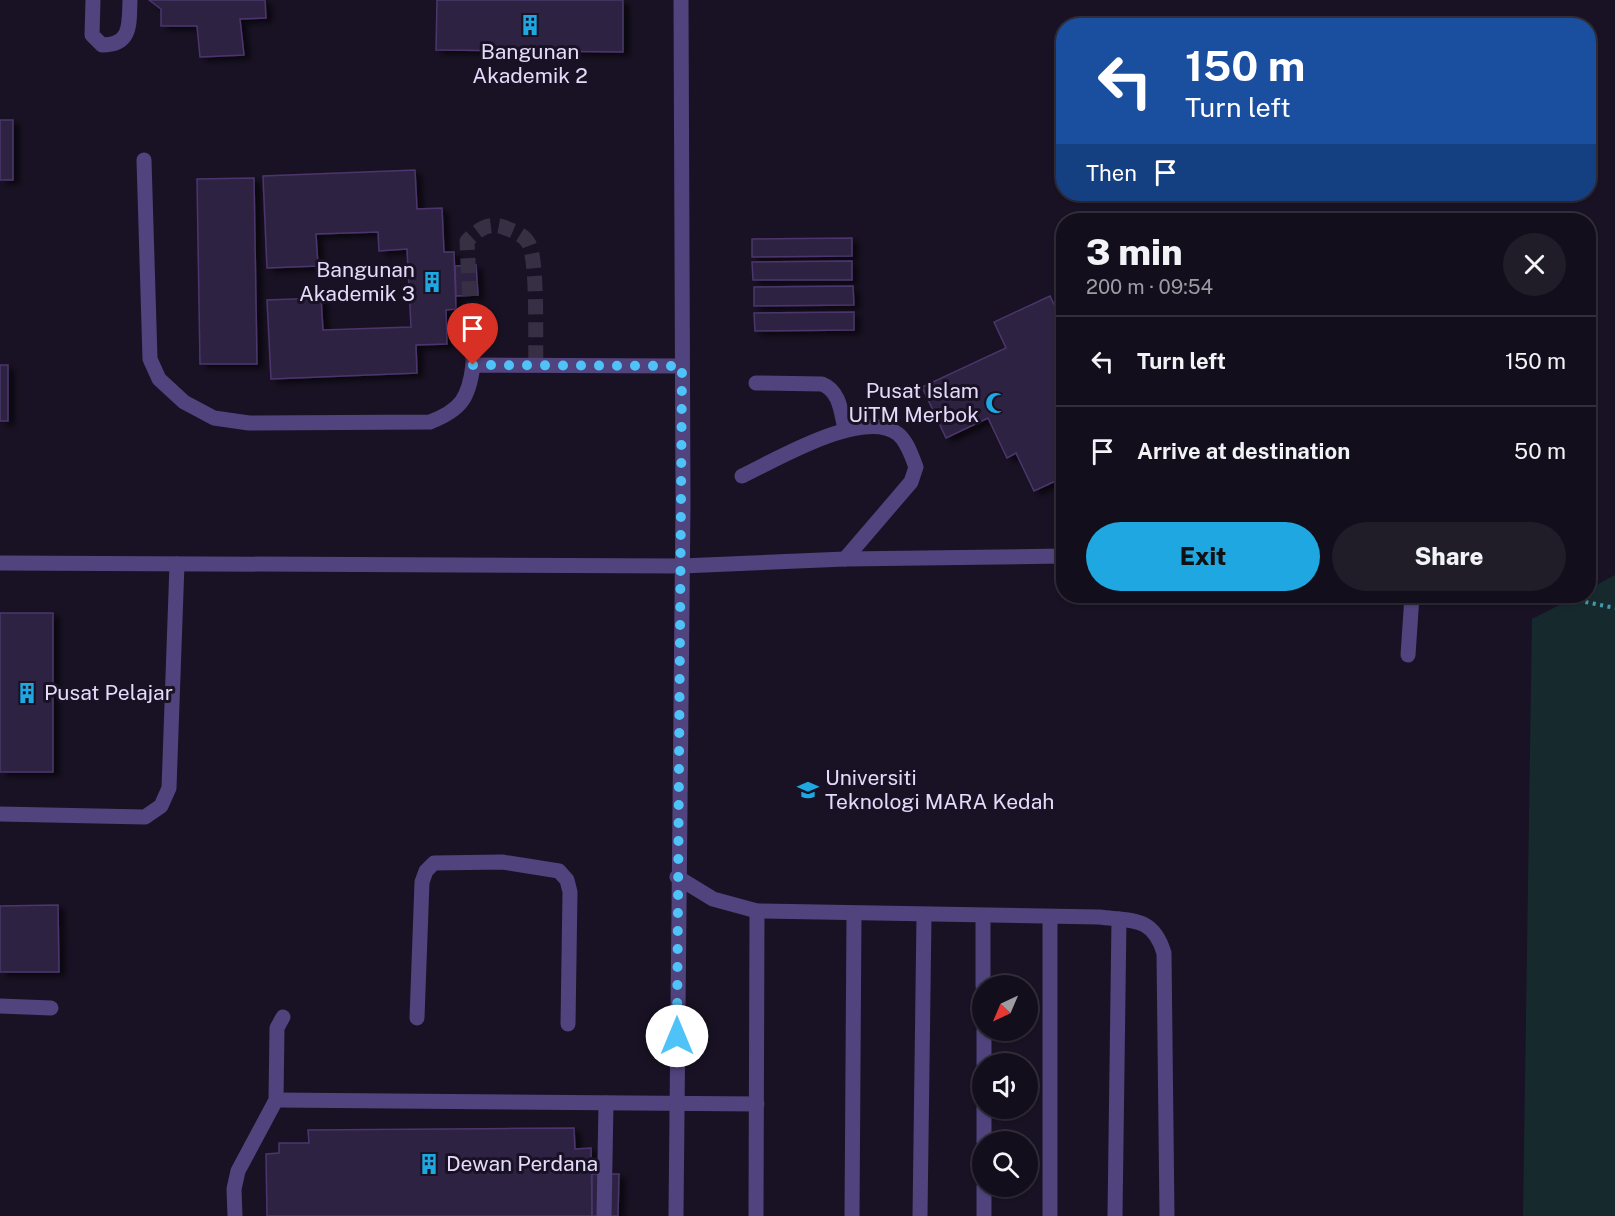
<!DOCTYPE html>
<meta charset="utf-8">
<style>
body{margin:0;font-family:"Public Sans",sans-serif;background:#201c28;color:#f1f3f6;height:100vh;display:flex;flex-direction:column;font-size:22px;white-space:nowrap}
*{box-sizing:border-box;margin:0}
p{font-size:20px;color:#9d9ca3}
.icon{flex:none;width:33px;height:33px;fill:none;stroke:currentColor;stroke-width:2;stroke-linecap:round;stroke-linejoin:round}
.map{position:relative;flex:1;overflow:hidden}
.side{position:absolute;left:1056px;top:213px;width:540px;height:390px;display:flex;flex-direction:column;background:#130e1b;border-radius:24px;box-shadow:0 2px 4px #0004,0 0 0 2px #322e3a}
.side>*{flex:none}
.guide{position:absolute;left:1056px;top:18px;width:540px;height:183px;border-radius:24px;box-shadow:0 2px 4px #0004,0 0 0 2px #322e3a;background:#1a4fa0;color:#fff;overflow:hidden}
.needle{width:39px;rotate:224deg}
.buttons{position:absolute;left:972px;top:975px;display:grid;gap:12px}
.buttons a{display:grid;place-items:center;width:66px;height:66px;border-radius:50%;background:#130e1b;box-shadow:0 2px 4px #0004,0 0 0 2px #322e3a;font-size:30px}
.pin{position:absolute;display:grid;place-items:center;width:51px;height:51px;color:#fff;margin:-62px -26px;border-radius:50% 50% 50% 0;rotate:-45deg;box-shadow:0 0 6px #0007}
.pin .icon{rotate:45deg}
.me{position:absolute;width:66px;margin:-33px;rotate:0deg;stroke-linejoin:round;filter:drop-shadow(0 0 4px #0008)}
.turn{display:flex;align-items:center;gap:21px;height:126px;padding:0 30px;font-size:27px}
.turn .icon{width:78px;height:78px;stroke-width:2.5}
.turn b{display:block;font-size:42px;line-height:51px}
.then{display:flex;align-items:center;height:57px;padding:0 30px;background:#0003;gap:12px;font-size:22px}
.round{display:grid;place-items:center;flex:none;width:63px;height:63px;border-radius:32px;background:#201c28}
.overview{display:flex;align-items:center;justify-content:space-between;height:102px;padding:0 30px}
h1{font-size:36px;font-weight:800;line-height:45px}
.action{display:flex;gap:12px;margin-top:auto;padding:12px 30px}
.action a{flex:1;height:69px;border-radius:36px;background:#1fa7e2;color:#111;font-size:24px;font-weight:800;line-height:69px;text-align:center}
.action a+a{background:#201c28;color:#f1f3f6}
ul{padding:0;list-style:none}
li{display:flex;align-items:center;gap:18px;height:90px;padding:0 30px;border-top:2px solid #322e3a}
li div{flex:1}
li b{display:block;font-size:22px}
li em{font-style:normal}
.map>svg:first-child{display:block}
</style>
<div class="map">
<svg width="1615" height="1216" viewBox="0 0 1615 1216">
<defs>
<filter id="shadow"><feDropShadow dx="6" dy="4" stdDeviation="3" flood-color="#0009"/></filter>
</defs>
<rect width="100%" height="100%" fill="#191224"/>
<path fill="#162a2e" d="M1615,575V1216H1523L1532,619L1577,596H1588L1589,589Z"/>
<g fill="#2f2143" stroke="#4b366c" stroke-width="1.5" filter="url(#shadow)">
<path d="M149,0H265L266,18L240,19L244,55L200,57L197,26H161V9Z"/>
<path d="M437,0H623V52L436,50Z"/>
<rect x="0" y="120" width="13" height="60"/>
<path d="M415,170L417,209L442,208L444,252H454L456,309L446,310L447,344L416,345L417,373L271,379L267,300L321,298L323,330L411,327L407,249L379,251L378,232L316,234L318,266L267,268L263,176Z"/>
<path d="M254,178L257,364H200L197,179Z"/>
<path d="M852,238V256L752,257V239Z"/>
<path d="M852,261V280H753L752,262Z"/>
<path d="M476,265L478,295L456,296L455,266Z"/>
<path d="M853,286L854,305L754,306V287Z"/>
<path d="M1050,296L1064,325V477L1034,491L1016,453L1007,458L988,418L946,438L922,387L1006,348L994,322Z"/>
<path d="M854,312V330L755,331L754,313Z"/>
<rect x="0" y="365" width="8" height="56"/>
<rect x="0" y="613" width="53" height="159"/>
<path d="M58,905L59,972H0V906Z"/>
<path d="M574,1128L575,1149L591,1148L592,1216H267L266,1154L279,1153V1143H309L308,1130Z"/>
<path d="M592,1174H619L618,1216H592Z"/>
</g>
<g fill="none" stroke-linecap="round" stroke-linejoin="round">
<path stroke="#373044" stroke-width="15" stroke-dasharray="15 8" stroke-linecap="butt" d="M473,365L467,241C478,230 487,222 503,227C513,231 524,234 529,244C538,263 535,341 536,365"/>
<path stroke="#3f9aaa" stroke-width="4" stroke-dasharray="3 4.5" stroke-linecap="butt" d="M1556,596L1615,608"/>
<g stroke="#51437d" stroke-width="15">
<path d="M93,0L92,35L102,45C132,45 129,24 130,0"/>
<path d="M144,160L150,359L159,379L184,402L214,418L249,423L430,422C461,410 469,398 473,365L682,366"/>
<path d="M756,383L822,384C840,391 841,412 845,429"/>
<path d="M742,476C776,460 864,407 898,434C907,441 912,457 916,467L911,482L845,559"/>
<path d="M0,563L682,566L845,559L1064,556"/>
<path d="M1408,655L1412,596"/>
<path d="M0,814L145,817L161,806L169,788L177,564"/>
<path d="M677,877L713,899L757,911L1099,917C1132,921 1153,916 1164,953L1167,1216"/>
<path d="M983,917V986"/>
<path d="M1050,917V1216"/>
<path d="M0,1006L51,1008"/>
<path d="M417,1018L422,882L426,871L434,863L502,862L559,871L567,880L570,892L568,1024"/>
<path d="M984,1030V1064"/>
<path d="M276,1100L757,1104"/>
<path d="M984,1108V1142"/>
<path d="M984,1186V1216"/>
<path d="M235,1216L234,1189L238,1171L276,1100L277,1028L283,1017"/>
<path d="M604,1216L606,1103"/>
<path d="M676,1216L683,502L681,0"/>
<path d="M756,1216L757,911"/>
<path d="M852,1216L854,915"/>
<path d="M920,1216L924,916"/>
<path d="M1115,1216L1119,919"/>
</g>
</g>
<g fill="none" stroke-linecap="round" stroke-linejoin="round">
<path stroke="#4fc3f7" stroke-width="10" stroke-dasharray="0 18" d="M473,365L682,366L677,1036"/>
</g>
<defs>
<symbol id="building-bare" viewBox="-9 -9 18 18"><path d="M-4-6H4V6H1V3H-1V6H-4ZM-2.5-4.3h1.7v1.8h-1.7ZM.8-4.3h1.7v1.8H.8ZM-2.5-1h1.7V.8h-1.7ZM.8-1h1.7V.8H.8Z" fill="#1fa7e2" stroke="#191224" stroke-width="2.5" paint-order="stroke"/></symbol>
<symbol id="mosque-bare" viewBox="-9 -9 18 18"><path d="M3.5-4.9A6 6 0 1 0 3.5 4.9A5 5 0 1 1 3.5-4.9Z" fill="#1fa7e2" stroke="#191224" stroke-width="2.5" paint-order="stroke"/></symbol>
<symbol id="university-bare" viewBox="-9 -9 18 18"><path d="M0-5L7-2L0 1L-7-2ZM-4 1L0 2.5L4 1V4Q0 6-4 4Z" fill="#1fa7e2" stroke="#191224" stroke-width="2.5" paint-order="stroke"/></symbol>
</defs>
<g fill-rule="evenodd">
<use href="#building-bare" x="515" y="10" width="30" height="30"/>
<use href="#building-bare" x="417" y="267" width="30" height="30"/>
<use href="#mosque-bare" x="981" y="388" width="30" height="30"/>
<use href="#building-bare" x="12" y="678" width="30" height="30"/>
<use href="#university-bare" x="793" y="775" width="30" height="30"/>
<use href="#building-bare" x="414" y="1149" width="30" height="30"/>
</g>
<g text-anchor="middle" stroke-width="6" stroke-linejoin="round" paint-order="stroke">
<g font-size="21" fill="#e4dafa" stroke="#191224" text-anchor="start">
<text x="530" y="59" text-anchor="middle">Bangunan<tspan x="530" dy="24">Akademik 2</tspan></text>
<text x="415" y="277" text-anchor="end">Bangunan<tspan x="415" dy="24">Akademik 3</tspan></text>
<text x="979" y="398" text-anchor="end">Pusat Islam<tspan x="979" dy="24">UiTM Merbok</tspan></text>
<text x="44" y="700">Pusat Pelajar</text>
<text x="825" y="785">Universiti<tspan x="825" dy="24">Teknologi MARA Kedah</tspan></text>
<text x="446" y="1171">Dewan Perdana</text>
</g>
</g>
</svg>
<div class="buttons">
<a><svg class="needle" viewBox="-14 -14 28 28"><path d="M0-13l5 13h-10z" fill="#e53935"/><path d="M0 13l5-13h-10z" fill="#9d9ca3"/></svg></a>
<a><svg class="icon" aria-label="sound" viewBox="0 0 24 24"><path d="M4 9h4l5-4v14l-5-4H4zM17 9q2 3 0 6"/></svg></a>
<a><svg class="icon" aria-label="search" viewBox="0 0 24 24"><circle cx="10" cy="10" r="6"/><path d="M15 15l6 6"/></svg></a>
</div>
<div class="pin" style="left:473px;top:365px;background:#d93025"><svg class="icon" aria-label="arrive" viewBox="0 0 24 24"><path d="M6 21V4h12l-3 4 3 4H6"/></svg></div>
<svg class="me" style="left:677px;top:1036px" viewBox="-20 -20 40 40"><circle r="19" fill="#fff"/><path d="M0-13L10 11 0 6-10 11z" fill="#4fc3f7"/></svg>
<div class="guide">
<div class="turn"><svg class="icon" aria-label="left" viewBox="0 0 24 24"><path d="M17 20v-9H6M10 6l-5 5 5 5"/></svg><div><b>150 m</b>Turn left</div></div>
<div class="then">Then<svg class="icon" aria-label="arrive" viewBox="0 0 24 24"><path d="M6 21V4h12l-3 4 3 4H6"/></svg></div>
</div>
<section class="side">
<div class="overview"><div><h1>3 min</h1><p>200 m · 09:54</p></div><a class="round"><svg class="icon" aria-label="close" viewBox="0 0 24 24"><path d="M6 6l12 12M18 6L6 18"/></svg></a></div>
<ul>
<li><svg class="icon" aria-label="left" viewBox="0 0 24 24"><path d="M17 20v-9H6M10 6l-5 5 5 5"/></svg><div><b>Turn left</b></div><em>150 m</em></li>
<li><svg class="icon" aria-label="arrive" viewBox="0 0 24 24"><path d="M6 21V4h12l-3 4 3 4H6"/></svg><div><b>Arrive at destination</b></div><em>50 m</em></li>
</ul>
<div class="action"><a>Exit</a><a>Share</a></div>
</section>
</div>
